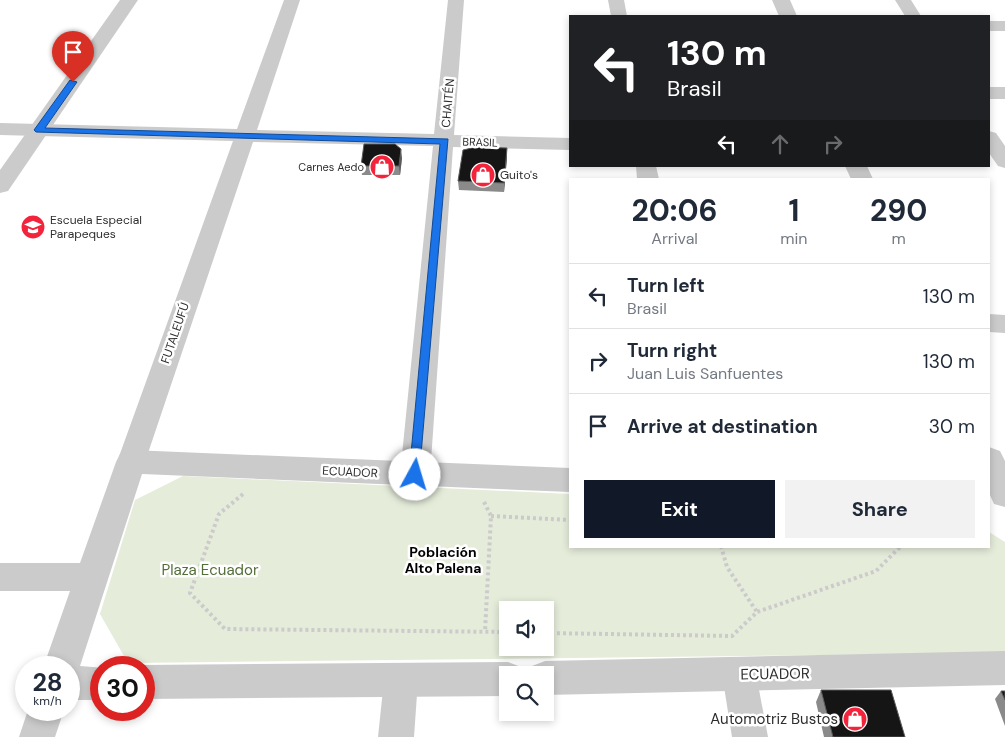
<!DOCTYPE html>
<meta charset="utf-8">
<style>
body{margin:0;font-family:"DM Sans",sans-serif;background:#f2f2f3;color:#1f2937;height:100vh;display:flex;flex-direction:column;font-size:19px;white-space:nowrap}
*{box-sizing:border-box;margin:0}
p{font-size:16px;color:#747a83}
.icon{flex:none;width:28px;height:28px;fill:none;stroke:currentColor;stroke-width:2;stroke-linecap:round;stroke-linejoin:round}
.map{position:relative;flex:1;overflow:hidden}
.panel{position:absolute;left:569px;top:178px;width:421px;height:370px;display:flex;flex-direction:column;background:#fff;border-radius:0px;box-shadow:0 2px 8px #0003}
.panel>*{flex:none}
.banner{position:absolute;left:569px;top:15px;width:421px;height:152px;border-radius:0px;box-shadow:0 2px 8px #0003;background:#202124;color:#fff;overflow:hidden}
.tools{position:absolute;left:499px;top:601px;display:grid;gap:10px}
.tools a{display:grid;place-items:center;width:55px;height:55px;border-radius:0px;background:#fff;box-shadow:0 2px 8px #0003;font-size:25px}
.speed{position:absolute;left:15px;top:656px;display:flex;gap:10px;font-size:25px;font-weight:700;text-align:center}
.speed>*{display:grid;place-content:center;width:65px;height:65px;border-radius:50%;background:#fff;box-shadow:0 2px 8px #0003;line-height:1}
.speed small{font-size:12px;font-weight:400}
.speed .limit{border:8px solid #d22;background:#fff;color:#111}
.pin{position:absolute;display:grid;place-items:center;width:42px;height:42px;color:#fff;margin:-51px -21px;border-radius:50% 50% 50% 0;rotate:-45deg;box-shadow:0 0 5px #0007}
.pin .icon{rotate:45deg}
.me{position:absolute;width:55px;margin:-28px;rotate:6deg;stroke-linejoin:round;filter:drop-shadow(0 0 4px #0008)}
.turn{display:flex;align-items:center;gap:18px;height:105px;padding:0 15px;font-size:22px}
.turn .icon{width:65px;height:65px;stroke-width:2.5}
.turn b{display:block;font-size:35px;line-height:42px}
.lanes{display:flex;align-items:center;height:48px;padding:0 15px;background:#0003;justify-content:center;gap:25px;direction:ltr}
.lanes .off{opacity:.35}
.eta{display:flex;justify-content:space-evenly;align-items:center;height:85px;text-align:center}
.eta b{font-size:30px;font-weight:700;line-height:35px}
.action{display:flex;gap:10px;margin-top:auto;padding:10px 15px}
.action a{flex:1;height:58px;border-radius:0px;background:#111827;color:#fff;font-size:20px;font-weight:700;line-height:58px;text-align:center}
.action a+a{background:#f2f2f3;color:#1f2937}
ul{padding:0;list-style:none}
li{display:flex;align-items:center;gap:15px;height:65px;padding:0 15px;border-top:1px solid #e0e1e3}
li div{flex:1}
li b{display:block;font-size:19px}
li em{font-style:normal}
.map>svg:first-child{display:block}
</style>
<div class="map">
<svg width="1005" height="737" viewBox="0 0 1005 737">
<rect width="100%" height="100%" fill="#fff"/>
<path fill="#e5ecda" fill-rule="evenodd" d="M183,476L570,494V546H989V532L1005,542V653L128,663L100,614L135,500ZM508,610H545V648H508Z"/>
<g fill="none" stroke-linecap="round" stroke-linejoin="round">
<g stroke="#cbcbcb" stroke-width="4" stroke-dasharray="3 3" stroke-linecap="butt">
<path d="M243,494L219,514L190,593L225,629L508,632"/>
<path d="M484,502L491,516L485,632"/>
<path d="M491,516L570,520"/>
<path d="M721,546L727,567L757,612"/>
<path d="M545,633L732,636L757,612L876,571L900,547L904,546"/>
</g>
<g fill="#cbcbcb" fill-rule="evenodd">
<path d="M284,0H300L257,130L434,134L448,0H464L454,135L570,138V150L453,147L430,475L425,483L415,486L405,483L400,475L433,146L253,142L145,462L141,470L131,473L121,470L117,462L233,141L0,135V123L237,129Z"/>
<path d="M608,0H624L627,16H611Z"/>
<path d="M895,0H911L921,16H905Z"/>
<rect x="989" y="21" width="16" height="10"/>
<rect x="989" y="87" width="16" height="12"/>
<path d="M989,131L996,133L1005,146V168L998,166L989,153Z"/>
<path d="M636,166H656L659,179H637Z"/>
<path d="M739,658L751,663L756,674L768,737H732L722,674L727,663Z"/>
<path d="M401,664L413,669L418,680L414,737H378L384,680L389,669Z"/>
<path d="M28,710H64L55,737H19Z"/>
</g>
<g fill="#cbcbcb" fill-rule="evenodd">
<path d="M120,0H138L8,191L0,193V170Z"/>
<path d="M772,0H790L797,16H779Z"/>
<path d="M845,166H867L873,179H851Z"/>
<path d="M989,314L1005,315V333L989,332Z"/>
<path d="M989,447L1000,451L1005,461V507L994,504L989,493Z"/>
<path d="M131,450L570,468V492L142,474L80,666L105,668H101V700H69V668H43L70,591H0V563H80L116,462L120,454Z"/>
<path d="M1005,651V685L545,695V675H528L532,666L545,661Z"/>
<path d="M508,662L521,667L524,675H508V696L144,699V668H138L144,665Z"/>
</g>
</g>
<g fill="#8a8a8a">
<path d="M507,157L504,192L459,190L458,181Z"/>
<path d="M402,158L400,175H362L361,166Z"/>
<path d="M821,690L905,737H824L816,702Z"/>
<path d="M1001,691H1005V726L995,699Z"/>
</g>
<g fill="#5b5b5b">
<path d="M507,148V157L504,192V183Z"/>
<path d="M401,149L402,158L400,175L399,166Z"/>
</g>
<g fill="#151515" stroke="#5b5b5b">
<path d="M364,144H395L401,149L399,166H361Z"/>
<path d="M476,147L507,148L504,183L458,181L463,150Z"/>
<path d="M821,690H891L905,737H833Z"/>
<path d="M1001,691H1005V700Z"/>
</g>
<path fill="#1a73e8" stroke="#114b97" d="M70,80L77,82L45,128L448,139L419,478H411L409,475L440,144L36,132L34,130Z"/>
<defs>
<symbol id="shop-disc" viewBox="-11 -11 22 22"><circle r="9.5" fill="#f2233a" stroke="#fff"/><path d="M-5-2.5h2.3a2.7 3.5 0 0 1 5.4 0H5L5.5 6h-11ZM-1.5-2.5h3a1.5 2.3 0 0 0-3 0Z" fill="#fff"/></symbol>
<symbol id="school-disc" viewBox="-11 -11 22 22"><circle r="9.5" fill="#f2233a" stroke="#fff"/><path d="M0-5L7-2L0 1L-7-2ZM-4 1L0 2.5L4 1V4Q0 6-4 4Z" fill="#fff"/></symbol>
</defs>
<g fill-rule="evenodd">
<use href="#shop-disc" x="368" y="153" width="28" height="28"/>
<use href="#shop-disc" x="469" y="161" width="28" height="28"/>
<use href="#school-disc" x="19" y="213" width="28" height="28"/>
<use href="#shop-disc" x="841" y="705" width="28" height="28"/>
</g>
<g text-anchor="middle" stroke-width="5" stroke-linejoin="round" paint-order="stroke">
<g font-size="11" fill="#2e2e2e" stroke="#fff">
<text transform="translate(480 142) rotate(2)" y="4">BRASIL</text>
</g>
<g font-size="11" fill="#2e2e2e" stroke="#fff" text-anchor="end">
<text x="364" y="171">Carnes Aedo</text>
</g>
<g font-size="12" fill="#2e2e2e" stroke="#fff">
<text transform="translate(448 103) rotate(-85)" y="4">CHAITÉN</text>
<text transform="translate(175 333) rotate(-71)" y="4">FUTALEUFÚ</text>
<text transform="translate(350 472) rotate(3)" y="4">ECUADOR</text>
</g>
<g font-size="12" fill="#2e2e2e" stroke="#fff" text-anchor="start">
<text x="500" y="179">Guito's</text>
<text x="50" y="224">Escuela Especial<tspan x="50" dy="14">Parapeques</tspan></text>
</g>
<g font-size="14" font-weight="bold" fill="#000" stroke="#fff">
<text x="443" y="557">Población<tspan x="443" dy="16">Alto Palena</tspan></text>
</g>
<g font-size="15" fill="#536d38" stroke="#fff">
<text x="210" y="575">Plaza Ecuador</text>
</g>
<g font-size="15" fill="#2e2e2e" stroke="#fff">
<text transform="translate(775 674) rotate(-1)" y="5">ECUADOR</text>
</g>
<g font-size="15" fill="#2e2e2e" stroke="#fff" text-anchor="end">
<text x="838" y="724">Automotriz Bustos</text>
</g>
</g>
</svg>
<div class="tools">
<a><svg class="icon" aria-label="sound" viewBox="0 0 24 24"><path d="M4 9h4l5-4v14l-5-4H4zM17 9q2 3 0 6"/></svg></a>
<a><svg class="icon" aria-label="search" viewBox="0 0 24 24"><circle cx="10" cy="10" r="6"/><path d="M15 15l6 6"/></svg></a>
</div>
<div class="speed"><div>28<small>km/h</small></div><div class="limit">30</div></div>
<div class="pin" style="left:73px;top:82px;background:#d93025"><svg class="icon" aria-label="arrive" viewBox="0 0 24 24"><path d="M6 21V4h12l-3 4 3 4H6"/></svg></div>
<svg class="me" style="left:415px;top:475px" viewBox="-20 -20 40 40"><circle r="19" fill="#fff"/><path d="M0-13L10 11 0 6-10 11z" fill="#1a73e8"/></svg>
<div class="banner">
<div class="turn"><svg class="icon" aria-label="left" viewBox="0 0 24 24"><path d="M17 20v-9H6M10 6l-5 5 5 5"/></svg><div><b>130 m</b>Brasil</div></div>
<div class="lanes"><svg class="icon" aria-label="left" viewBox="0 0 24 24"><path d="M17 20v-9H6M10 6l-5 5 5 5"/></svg><svg class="icon off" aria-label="ahead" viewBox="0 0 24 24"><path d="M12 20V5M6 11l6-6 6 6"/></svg><svg class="icon off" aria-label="right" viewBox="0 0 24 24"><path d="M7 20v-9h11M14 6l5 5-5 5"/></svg></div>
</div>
<section class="panel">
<div class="eta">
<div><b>20:06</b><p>Arrival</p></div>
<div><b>1</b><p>min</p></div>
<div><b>290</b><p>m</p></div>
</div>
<ul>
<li><svg class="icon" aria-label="left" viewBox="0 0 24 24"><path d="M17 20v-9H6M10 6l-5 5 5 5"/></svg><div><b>Turn left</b><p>Brasil</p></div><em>130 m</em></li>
<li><svg class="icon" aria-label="right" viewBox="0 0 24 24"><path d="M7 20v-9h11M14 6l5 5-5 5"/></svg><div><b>Turn right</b><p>Juan Luis Sanfuentes</p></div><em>130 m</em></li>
<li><svg class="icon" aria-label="arrive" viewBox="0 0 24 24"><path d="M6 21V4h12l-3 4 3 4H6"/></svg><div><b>Arrive at destination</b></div><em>30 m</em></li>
</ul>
<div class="action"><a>Exit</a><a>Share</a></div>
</section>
</div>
